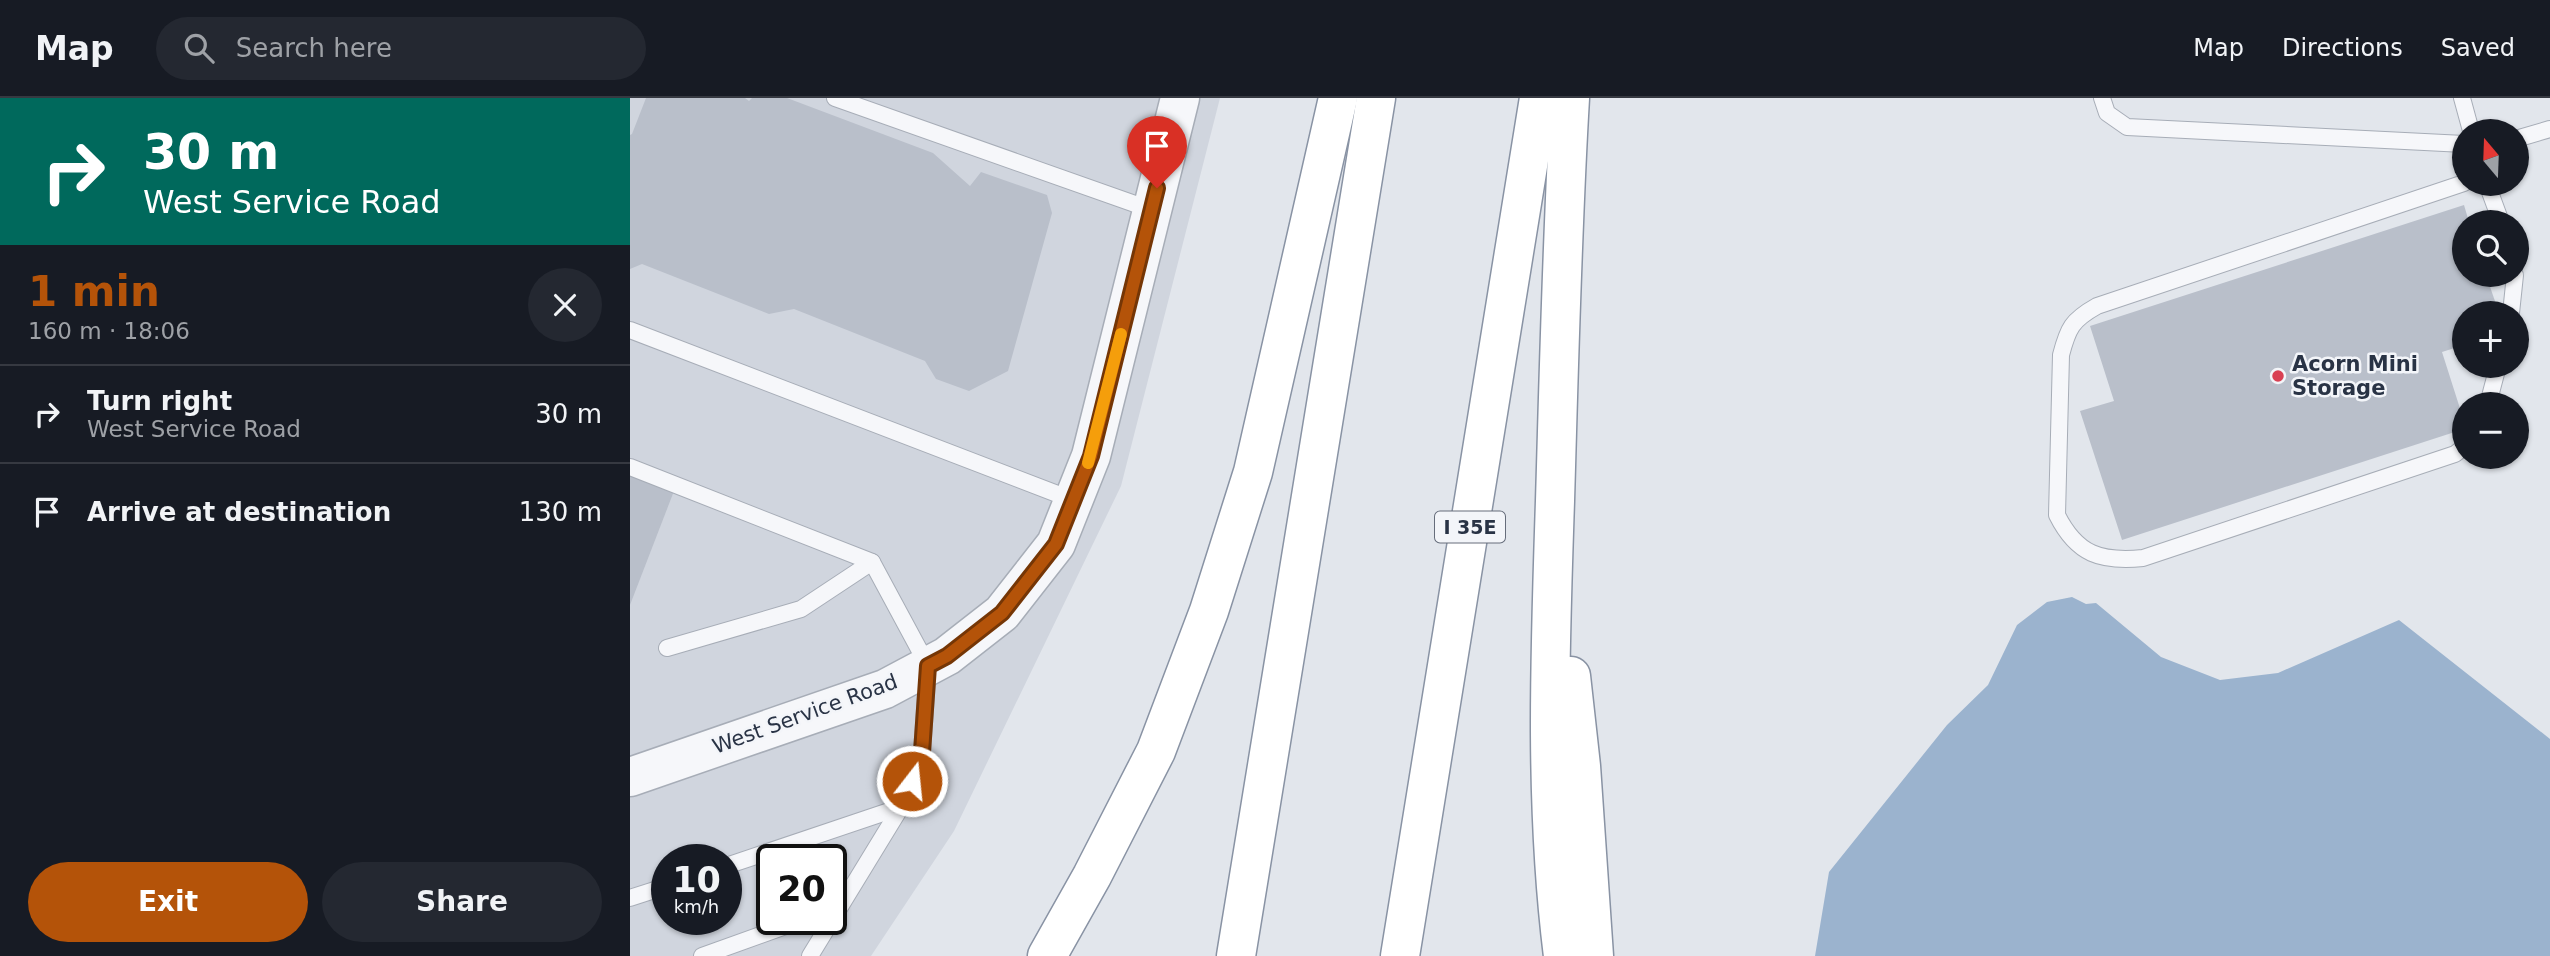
<!DOCTYPE html>
<meta charset="utf-8">
<style>
body{margin:0;font-family:"DejaVu Sans",sans-serif;background:#242831;color:#f1f3f6;height:100vh;display:flex;flex-direction:column;font-size:26px;white-space:nowrap}
*{box-sizing:border-box;margin:0}
p{font-size:23px;color:#9ea1a6}
.icon{flex:none;width:38px;height:38px;fill:none;stroke:currentColor;stroke-width:2;stroke-linecap:round;stroke-linejoin:round}
.map{position:relative;flex:1;overflow:hidden}
.details{display:flex;flex-direction:column;background:#171b24;width:630px}
.details>*{flex:none}
.hud{background:#00695c;color:#fff;overflow:hidden}
.needle{width:46px;rotate:341deg}
.tools{position:absolute;left:1822px;top:21px;display:grid;gap:14px}
.tools a{display:grid;place-items:center;width:77px;height:77px;border-radius:50%;background:#171b24;box-shadow:0 2px 5px #0004;font-size:35px}
.speed{position:absolute;left:21px;top:746px;display:flex;gap:14px;font-size:35px;font-weight:700;text-align:center}
.speed>*{display:grid;place-content:center;width:91px;height:91px;border-radius:50%;background:#171b24;box-shadow:0 2px 5px #0004;line-height:1}
.speed small{font-size:18px;font-weight:400}
.speed .limit{border:4px solid #111;border-radius:10px;background:#fff;color:#111}
.pin{position:absolute;display:grid;place-items:center;width:60px;height:60px;color:#fff;margin:-72px -30px;border-radius:50% 50% 50% 0;rotate:-45deg;box-shadow:0 0 7px #0007}
.pin .icon{rotate:45deg}
.me{position:absolute;width:77px;margin:-38px;rotate:16deg;stroke-linejoin:round;filter:drop-shadow(0 0 5px #0008)}
.turn{display:flex;align-items:center;gap:24px;height:147px;padding:0 28px;font-size:32px}
.turn .icon{width:91px;height:91px;stroke-width:2.5}
.turn b{display:block;font-size:49px;line-height:60px}
.round{display:grid;place-items:center;flex:none;width:74px;height:74px;border-radius:37px;background:#242831}
.headline{display:flex;align-items:center;justify-content:space-between;height:119px;padding:0 28px}
h1{font-size:42px;font-weight:700;line-height:52px;color:#b45309}
.cta{display:flex;gap:14px;margin-top:auto;padding:14px 28px}
.cta a{flex:1;height:80px;border-radius:42px;background:#b45309;color:#fff;font-size:28px;font-weight:700;line-height:80px;text-align:center}
.cta a+a{background:#242831;color:#f1f3f6}
ul{padding:0;list-style:none}
li{display:flex;align-items:center;gap:21px;height:98px;padding:0 28px;border-top:2px solid #363941}
li div{flex:1}
li b{display:block;font-size:26px}
li em{font-style:normal}
header{display:flex;align-items:center;gap:42px;box-sizing:border-box;height:98px;padding:0 35px;background:#171b24;border-bottom:2px solid #363941}
header strong{font-size:33px}
nav{display:flex;gap:38px;margin-inline-start:auto;font-size:24px}
.search{width:490px;height:63px;background:#242831;display:flex;align-items:center;gap:18px;box-sizing:border-box;padding:0 24px;border-radius:38px;color:#9ea1a6;font-size:26px}
main{display:flex;flex:1;min-height:0}
.map>svg:first-child{display:block}
</style>
<header>
<strong>Map</strong>
<div class="search"><svg class="icon" aria-label="search" viewBox="0 0 24 24"><circle cx="10" cy="10" r="6"/><path d="M15 15l6 6"/></svg>Search here</div>
<nav><a>Map</a><a>Directions</a><a>Saved</a></nav>
</header>
<main>
<section class="details">
<div class="hud">
<div class="turn"><svg class="icon" aria-label="right" viewBox="0 0 24 24"><path d="M7 20v-9h11M14 6l5 5-5 5"/></svg><div><b>30 m</b>West Service Road</div></div>
</div>
<div class="headline"><div><h1>1 min</h1><p>160 m · 18:06</p></div><a class="round"><svg class="icon" aria-label="close" viewBox="0 0 24 24"><path d="M6 6l12 12M18 6L6 18"/></svg></a></div>
<ul>
<li><svg class="icon" aria-label="right" viewBox="0 0 24 24"><path d="M7 20v-9h11M14 6l5 5-5 5"/></svg><div><b>Turn right</b><p>West Service Road</p></div><em>30 m</em></li>
<li><svg class="icon" aria-label="arrive" viewBox="0 0 24 24"><path d="M6 21V4h12l-3 4 3 4H6"/></svg><div><b>Arrive at destination</b></div><em>130 m</em></li>
</ul>
<div class="cta"><a>Exit</a><a>Share</a></div>
</section>
<div class="map">
<svg width="1920" height="858" viewBox="0 0 1920 858">
<rect width="100%" height="100%" fill="#e2e6ec"/>
<path fill="#d0d5de" fill-rule="evenodd" d="M0,0H590L491,388L324,733L241,858H0ZM37,761H96V821H37ZM142,761H201V821H142Z"/>
<path fill="#9bb3ce" d="M1442,499L1456,506L1466,505L1531,559L1590,582L1648,575L1769,522L1920,641V858H1185L1199,774L1317,627L1358,587L1387,527L1417,504Z"/>
<g fill="#b9bfca">
<path d="M16,0H115L119,3L122,0H157L303,55L340,88L351,74L417,97L422,115L378,273L339,293L306,281L295,263L164,211L139,216L12,166L0,171V37L2,36Z"/>
<path d="M1834,107L1839,124H1834V177H1856L1867,209L1847,215H1834V247L1812,254L1834,323V331L1492,442L1450,313L1484,303L1460,228Z"/>
<path d="M0,377L44,393L0,507Z"/>
</g>
<g fill="none" stroke-linecap="round" stroke-linejoin="round">
<defs>
<g id="service">
<path d="M205,0L522,112"/>
<path d="M1472,0L1477,15L1497,29L1834,46"/>
<path d="M1832,0L1841,33"/>
<path d="M1886,41L1920,31"/>
<path d="M1834,85L1467,208C1442,222 1438,230 1431,257L1427,417C1447,457 1471,464 1513,460L1825,356L1834,349"/>
<path d="M1857,86L1871,124"/>
<path d="M1881,215L1885,177"/>
<path d="M0,232L443,402"/>
<path d="M1858,306L1868,268"/>
<path d="M0,369L242,464L298,568L292,654L271,709L180,858"/>
<path d="M37,550L171,511L242,464"/>
<path d="M96,768L271,709"/>
<path d="M0,800L37,788"/>
<path d="M72,858L175,821"/>
</g>
<path id="tertiary" d="M0,679L255,591L317,558L372,515L426,446L461,358L550,0"/>
<g id="motorway">
<path d="M941,578L951,668L964,858"/>
<path d="M417,858L462,778L526,653L579,513L623,374L708,0"/>
<path d="M606,858L746,0"/>
<path d="M770,858L909,0"/>
<path d="M933,858C914,707 920,554 925,403C929,268 932,134 940,0"/>
</g>
</defs>
<use href="#service" stroke="#a7adb7" stroke-width="18"/>
<use href="#tertiary" stroke="#a7adb7" stroke-width="41"/>
<use href="#motorway" stroke="#8993a4" stroke-width="41"/>
<use href="#service" stroke="#f6f7fa" stroke-width="16"/>
<use href="#tertiary" stroke="#f6f7fa" stroke-width="38"/>
<use href="#motorway" stroke="#fff" stroke-width="38"/>
</g>
<g fill="none" stroke-linecap="round" stroke-linejoin="round">
<defs>
<path id="route" d="M282,683L292,654L298,568L317,558L372,515L426,446L461,358L527,90"/>
</defs>
<use href="#route" stroke="#753606" stroke-width="18"/>
<use href="#route" stroke="#b45309" stroke-width="12"/>
<path stroke="#f59e0b" stroke-width="12" d="M458,365L491,236"/>
</g>
<circle fill="#d94053" stroke="#f3f5f9" stroke-width="2.5" cx="1648" cy="278" r="7"/>
<g text-anchor="middle" stroke-width="5" stroke-linejoin="round" paint-order="stroke">
<rect fill="#f3f5f9" stroke="#666d7b" stroke-width="2" x="805" y="413.5" width="70" height="31" rx="5"/>
<g font-size="19" font-weight="bold" fill="#293345">
<text x="840" y="436">I 35E</text>
</g>
<g font-size="21" font-weight="bold" fill="#293345" stroke="#f3f5f9" text-anchor="start">
<text x="1662" y="273">Acorn Mini<tspan x="1662" dy="24">Storage</tspan></text>
</g>
<g font-size="21" fill="#293345" stroke="#f3f5f9">
<text transform="translate(175 616) rotate(-20)" y="7">West Service Road</text>
</g>
</g>
</svg>
<div class="tools">
<a><svg class="needle" viewBox="-14 -14 28 28"><path d="M0-13l5 13h-10z" fill="#e53935"/><path d="M0 13l5-13h-10z" fill="#9ea1a6"/></svg></a>
<a><svg class="icon" aria-label="search" viewBox="0 0 24 24"><circle cx="10" cy="10" r="6"/><path d="M15 15l6 6"/></svg></a>
<a>+</a>
<a>−</a>
</div>
<div class="speed"><div>10<small>km/h</small></div><div class="limit">20</div></div>
<div class="pin" style="left:527px;top:90px;background:#d93025"><svg class="icon" aria-label="arrive" viewBox="0 0 24 24"><path d="M6 21V4h12l-3 4 3 4H6"/></svg></div>
<svg class="me" style="left:282px;top:683px" viewBox="-20 -20 40 40"><circle r="17" fill="#b45309" stroke="#fff" stroke-width="3"/><path d="M0-11L8 9 0 5-8 9z" fill="#fff"/></svg>
</div>
</main>
